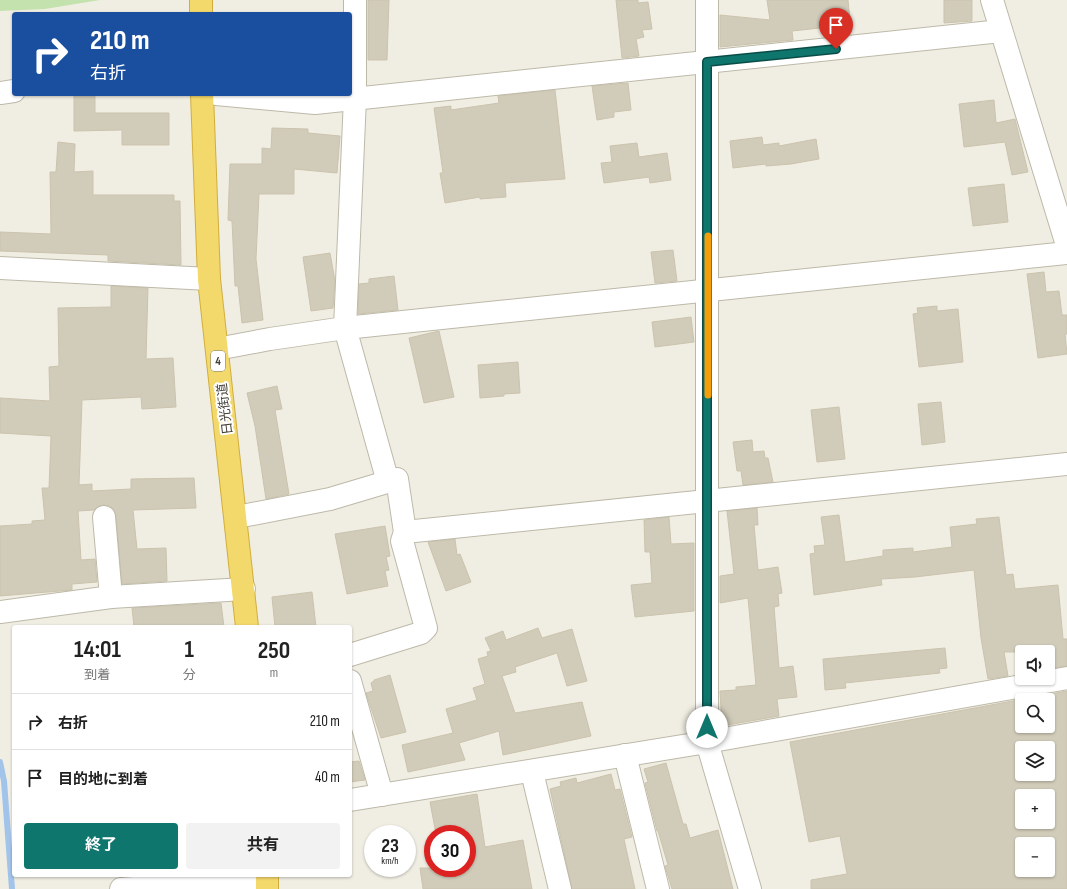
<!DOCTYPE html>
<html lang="ja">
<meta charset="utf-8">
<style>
body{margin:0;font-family:"Sofia Sans Condensed","Noto Sans JP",sans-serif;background:#f2f2f2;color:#222;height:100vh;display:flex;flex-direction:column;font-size:15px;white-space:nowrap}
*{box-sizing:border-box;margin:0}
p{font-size:13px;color:#767676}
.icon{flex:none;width:22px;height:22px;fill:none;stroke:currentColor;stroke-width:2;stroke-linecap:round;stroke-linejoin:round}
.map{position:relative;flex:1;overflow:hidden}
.side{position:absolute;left:12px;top:625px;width:340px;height:252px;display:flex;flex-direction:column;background:#fff;border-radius:4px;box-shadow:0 1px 3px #0004}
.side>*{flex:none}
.hud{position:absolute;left:12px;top:12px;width:340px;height:84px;border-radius:4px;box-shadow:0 1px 3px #0004;background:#1a4fa0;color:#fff;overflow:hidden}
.controls{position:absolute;left:1015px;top:645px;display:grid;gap:8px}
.controls a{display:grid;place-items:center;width:40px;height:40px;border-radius:4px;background:#fff;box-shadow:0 1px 3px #0004;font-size:20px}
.speed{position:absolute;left:364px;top:825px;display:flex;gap:8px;font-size:20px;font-weight:700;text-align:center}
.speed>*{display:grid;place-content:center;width:52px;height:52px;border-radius:50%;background:#fff;box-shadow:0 1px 3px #0004;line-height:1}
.speed small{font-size:10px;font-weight:400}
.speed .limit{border:6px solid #d22;background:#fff;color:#111}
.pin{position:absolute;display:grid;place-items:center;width:34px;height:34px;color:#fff;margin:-41px -17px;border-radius:50% 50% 50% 0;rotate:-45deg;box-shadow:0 0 4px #0007}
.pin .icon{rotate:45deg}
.me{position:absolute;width:44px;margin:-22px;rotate:0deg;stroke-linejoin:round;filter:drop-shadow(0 0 3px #0008)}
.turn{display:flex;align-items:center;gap:14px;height:84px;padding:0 12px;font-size:18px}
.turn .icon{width:52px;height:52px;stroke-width:2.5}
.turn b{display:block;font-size:28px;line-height:34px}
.eta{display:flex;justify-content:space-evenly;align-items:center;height:68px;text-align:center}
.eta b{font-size:24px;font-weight:700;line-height:28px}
.primary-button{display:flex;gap:8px;margin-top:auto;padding:8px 12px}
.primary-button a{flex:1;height:46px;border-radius:4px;background:#0f766e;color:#fff;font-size:16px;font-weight:700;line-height:46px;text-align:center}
.primary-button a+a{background:#f2f2f2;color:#222}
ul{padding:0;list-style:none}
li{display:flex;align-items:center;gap:12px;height:56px;padding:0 12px;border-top:1px solid #e0e0e0}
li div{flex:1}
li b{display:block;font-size:15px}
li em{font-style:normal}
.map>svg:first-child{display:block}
</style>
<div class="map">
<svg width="1067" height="889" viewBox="0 0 1067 889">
<rect width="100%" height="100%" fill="#f0eee3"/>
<path fill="#c3e2ae" d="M0,0H100L45,9L0,11Z"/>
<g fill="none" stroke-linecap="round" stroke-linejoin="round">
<path stroke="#a2c3ea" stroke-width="6" d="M0,762L4,781L12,889"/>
</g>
<g fill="#d1cbb9" stroke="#cbc3ad" fill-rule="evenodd">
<path d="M368,0H389L387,60H368Z"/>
<path d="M616,0H638V3L648,2L652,29L642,30L644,37L636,39L639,56L622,58Z"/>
<path d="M767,0H848L851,31L829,33V27L792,31L793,40L720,47V15L770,20Z"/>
<path d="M944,0H972V21L944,23Z"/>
<path d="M628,83L631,110L614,112V117L597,120L592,86Z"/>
<path d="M555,90L565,179L505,183L506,197L480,199V197L445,203L440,173H443L434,108L451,106V110L499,103L498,96Z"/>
<path d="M74,94H95V113H169V145H122V130L74,131Z"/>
<path d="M994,100L996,123L1015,119L1028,172L1012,175L1005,142L964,147L959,104Z"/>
<path d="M272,128L308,129V133L340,136L337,173L294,169V194H259L256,259L263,320L242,323L238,286H235L232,221L228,220L230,164H262V148L271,149Z"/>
<path d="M762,137L763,145L779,143V146L816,139L819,159L791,164L766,166V164L733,168L730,141Z"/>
<path d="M58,142L75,144L74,172L93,171V195H174V201H180L181,265L108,261V255L0,251V232L51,234L50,172H56Z"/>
<path d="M637,143L639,157L667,153L671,180L650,183L649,177L604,183L601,163L612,162L610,146Z"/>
<path d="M1004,184L1008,222L973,226L968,188Z"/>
<path d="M673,250L677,281L655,283L651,252Z"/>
<path d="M330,253L335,281L333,308L311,311L303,257Z"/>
<path d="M1044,272L1046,292L1059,291L1062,315H1067V334H1065L1067,354L1038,358L1027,274Z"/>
<path d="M394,276L398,310L358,314L359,284L369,283V279Z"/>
<path d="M111,286L148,288L146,359L173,358L176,407L142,409L141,397L82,400L79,485L92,484V491L131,489V479L194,478L196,508L133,510L137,549L166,548L167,581L122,584L116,516L114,510L110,506L103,505L94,510L78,511L81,560L95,559L97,582L72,584V590L0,596V526L32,524V521L45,520L42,488H49L51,436L0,433V398L50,401L49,367L59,366L58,308L111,307Z"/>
<path d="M937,306V311L958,309L963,362L919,367L913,314L918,313L917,308Z"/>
<path d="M691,317L694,342L655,347L652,322Z"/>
<path d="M439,331L454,397L424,403L409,338Z"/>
<path d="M518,362L520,393L504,394V396L480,398L478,365Z"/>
<path d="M277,386L282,409L275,410L289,494L266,499L255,426L247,393Z"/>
<path d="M941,402L945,442L922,445L918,404Z"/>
<path d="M839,407L845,459L817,462L811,410Z"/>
<path d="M752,440L753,452L764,451L765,458H768L773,482L743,485L741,471H737L733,442Z"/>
<path d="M757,508L758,525H754L758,570L778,567L782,593L778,594L779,606L774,607L779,668L793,666L797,697L777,699L779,716L722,726L720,691L736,690V687L756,685L748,598L720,603V576L734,574L727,511Z"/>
<path d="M839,515L845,562L883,556V550L913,548V552L952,547L950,527L977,524L976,519L999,517L1006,575L1013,574L1015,589L1058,585L1063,639H1067V666L1048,669V652H1004L1008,676L988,679L981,638L974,570L915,577L881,579L882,585L814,595L810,554L815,553L814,546L825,545L821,517Z"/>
<path d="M669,517L671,544L694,543V611L635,617L631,585L652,583L650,552H645L644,520Z"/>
<path d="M385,526L390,556L386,557L389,570L385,571L388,586L347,594L335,534Z"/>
<path d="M455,539L457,555L460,554L471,582L446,591L428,542Z"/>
<path d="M312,592L316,627H275L272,597Z"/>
<path d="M221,603L224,627H134L132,608Z"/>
<path d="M538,628L542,638L572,629L587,681L567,686L557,653L515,667L516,672L502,676L515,713L582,702L591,736L503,755L499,731L459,743L465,760L408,772L402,745L453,733L446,709L477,700L473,688L485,684L478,659L488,656L487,652L491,651L485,638L503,631L506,640Z"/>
<path d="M945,648L947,668L939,669L940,673L845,683L846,688L825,690L823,659Z"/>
<path d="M390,675L406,732L381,738L366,693L373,691L371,683L374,681V680Z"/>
<path d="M1067,691V889H811V880L847,874L840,836L809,842L790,742ZM1022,700H1048V726H1022ZM1022,748H1048V774H1022ZM1022,796H1048V822H1022ZM1022,844H1048V870H1022Z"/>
<path d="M359,761L365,780L350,782V762Z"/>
<path d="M666,763L683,824H686L690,838L718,830L733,889H672L665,866L668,865L658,831H657L645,783L648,782L644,769Z"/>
<path d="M611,774L615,790L620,789L632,837L624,839L635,889H572L550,789L561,786L560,782L576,778L577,783Z"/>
<path d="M477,794L485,847L523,840L532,889H423L420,868H467V829L436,834L430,802Z"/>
</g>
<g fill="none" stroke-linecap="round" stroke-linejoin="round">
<defs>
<g id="minor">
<path d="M355,0V98L345,328L388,482"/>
<path d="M707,0V742L750,889"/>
<path d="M992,0L1067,245"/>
<path d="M0,93L14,91"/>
<path d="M216,94L315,103L1001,31"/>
<path d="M0,268L209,279"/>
<path d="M217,349L270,339L345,328L1067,253"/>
<path d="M104,517L111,597"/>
<path d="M237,517L330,499L397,479L405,532L1067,464"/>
<path d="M0,612L111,597L244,589"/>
<path d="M350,655L421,633L426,628L402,541L405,532"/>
<path d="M350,681L382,795"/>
<path d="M625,755L658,889"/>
<path d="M532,772L560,889"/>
<path d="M350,800L707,742L1067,678"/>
<path d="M121,889L267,878"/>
</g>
<g id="highway">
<path d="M201,0V14"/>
<path d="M202,94L209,279L247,627"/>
<path d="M267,875V889"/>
</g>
</defs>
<use href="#minor" stroke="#bdb9a9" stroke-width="24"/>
<use href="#highway" stroke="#d1ae3c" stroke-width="24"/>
<use href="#minor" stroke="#fff" stroke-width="22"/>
<use href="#highway" stroke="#f3d86b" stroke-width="22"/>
</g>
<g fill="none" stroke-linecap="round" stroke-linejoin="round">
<defs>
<path id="route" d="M707,727V62L836,49"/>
</defs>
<use href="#route" stroke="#0a4d48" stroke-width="10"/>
<use href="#route" stroke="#0f766e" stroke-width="7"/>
<path stroke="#f59e0b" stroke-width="7" d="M708,236V395"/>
</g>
<g text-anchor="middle" stroke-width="4" stroke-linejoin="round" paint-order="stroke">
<rect fill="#fff" stroke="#7a7871" stroke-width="1" x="211" y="351" width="14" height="20" rx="3"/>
<g font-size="12" font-weight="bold" fill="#413e34">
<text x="218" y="365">4</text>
</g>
<g font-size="13" fill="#413e34" stroke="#fff">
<text transform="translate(224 409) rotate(-97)" y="5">日光街道</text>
</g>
</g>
</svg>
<div class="controls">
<a><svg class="icon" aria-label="sound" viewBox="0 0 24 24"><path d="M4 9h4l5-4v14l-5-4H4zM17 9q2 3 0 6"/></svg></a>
<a><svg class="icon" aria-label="search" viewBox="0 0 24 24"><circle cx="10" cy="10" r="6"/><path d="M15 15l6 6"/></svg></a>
<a><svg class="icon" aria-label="layers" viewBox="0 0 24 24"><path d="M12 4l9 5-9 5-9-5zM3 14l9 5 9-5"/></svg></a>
<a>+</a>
<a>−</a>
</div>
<div class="speed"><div>23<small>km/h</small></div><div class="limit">30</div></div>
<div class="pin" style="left:836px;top:49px;background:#d93025"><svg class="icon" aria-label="arrive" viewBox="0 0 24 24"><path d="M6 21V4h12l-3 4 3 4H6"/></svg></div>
<svg class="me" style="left:707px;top:727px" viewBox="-20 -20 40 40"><circle r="19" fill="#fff"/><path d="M0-13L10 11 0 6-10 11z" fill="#0f766e"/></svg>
<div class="hud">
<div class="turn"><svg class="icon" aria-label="right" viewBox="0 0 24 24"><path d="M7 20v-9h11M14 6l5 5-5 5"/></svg><div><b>210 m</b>右折</div></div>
</div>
<section class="side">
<div class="eta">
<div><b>14:01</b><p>到着</p></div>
<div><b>1</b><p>分</p></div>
<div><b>250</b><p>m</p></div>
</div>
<ul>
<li><svg class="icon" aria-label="right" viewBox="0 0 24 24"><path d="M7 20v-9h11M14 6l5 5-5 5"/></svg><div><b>右折</b></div><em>210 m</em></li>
<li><svg class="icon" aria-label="arrive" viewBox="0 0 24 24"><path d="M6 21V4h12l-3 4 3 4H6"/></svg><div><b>目的地に到着</b></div><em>40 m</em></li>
</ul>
<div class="primary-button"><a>終了</a><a>共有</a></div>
</section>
</div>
